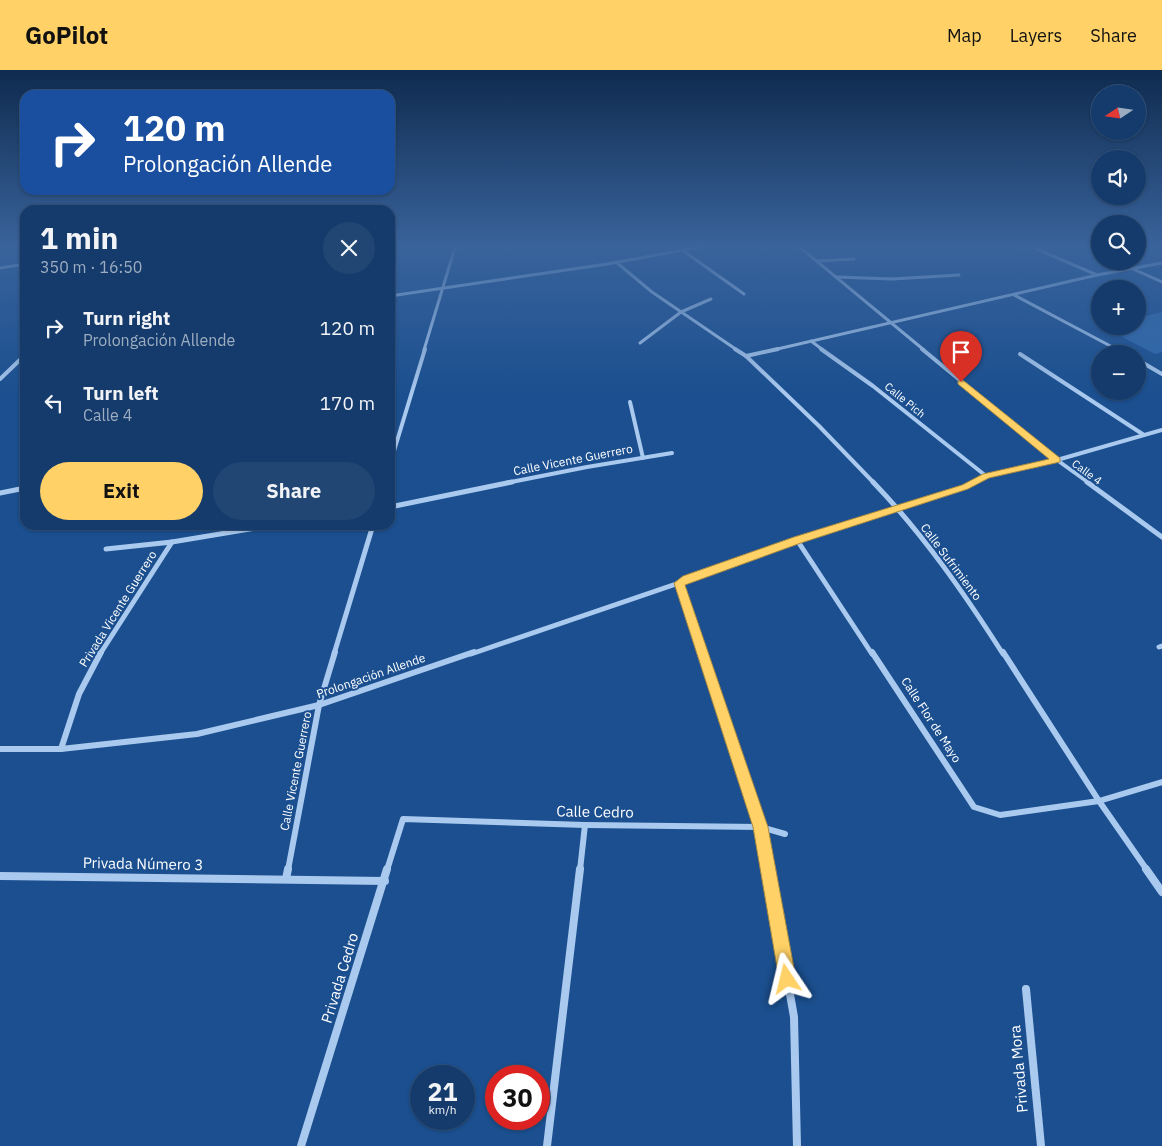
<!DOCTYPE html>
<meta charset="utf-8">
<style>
body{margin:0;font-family:"IBM Plex Sans",sans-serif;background:#214673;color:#f1f3f6;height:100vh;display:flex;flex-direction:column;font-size:19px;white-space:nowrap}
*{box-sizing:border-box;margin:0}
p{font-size:16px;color:#9dadc1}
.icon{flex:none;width:28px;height:28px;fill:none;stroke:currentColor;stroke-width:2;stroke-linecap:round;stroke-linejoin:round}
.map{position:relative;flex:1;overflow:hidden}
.side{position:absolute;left:20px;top:135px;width:375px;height:325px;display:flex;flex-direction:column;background:#143b6b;border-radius:15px;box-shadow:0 1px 4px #0004,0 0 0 1px #33557e}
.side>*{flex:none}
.top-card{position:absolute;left:20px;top:20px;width:375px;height:105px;border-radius:15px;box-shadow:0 1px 4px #0004,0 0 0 1px #33557e;background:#1a4fa0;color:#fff;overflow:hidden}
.needle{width:32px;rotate:257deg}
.fabs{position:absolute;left:1091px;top:15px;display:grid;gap:10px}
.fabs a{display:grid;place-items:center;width:55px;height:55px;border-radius:50%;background:#143b6b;box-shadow:0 1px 4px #0004,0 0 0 1px #33557e;font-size:25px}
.speed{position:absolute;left:410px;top:995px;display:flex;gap:10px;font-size:25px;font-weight:700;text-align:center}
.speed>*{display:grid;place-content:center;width:65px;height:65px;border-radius:50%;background:#143b6b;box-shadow:0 1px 4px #0004,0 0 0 1px #33557e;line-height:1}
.speed small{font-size:12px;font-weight:400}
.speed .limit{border:8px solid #d22;background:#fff;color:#111}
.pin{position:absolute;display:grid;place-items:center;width:42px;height:42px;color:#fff;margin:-51px -21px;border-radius:50% 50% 50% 0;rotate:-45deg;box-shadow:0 0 5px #0007}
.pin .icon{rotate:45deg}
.me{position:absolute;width:55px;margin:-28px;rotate:350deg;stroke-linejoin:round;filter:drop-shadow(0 0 4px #0008)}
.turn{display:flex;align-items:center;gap:18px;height:105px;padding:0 20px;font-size:22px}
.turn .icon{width:65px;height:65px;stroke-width:2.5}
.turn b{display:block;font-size:35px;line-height:42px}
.round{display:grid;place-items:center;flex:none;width:52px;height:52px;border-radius:26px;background:#214673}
.summary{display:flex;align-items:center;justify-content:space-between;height:85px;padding:0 20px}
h1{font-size:30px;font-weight:800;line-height:38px}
.primary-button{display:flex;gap:10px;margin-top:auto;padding:10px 20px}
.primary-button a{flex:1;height:58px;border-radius:30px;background:#ffd166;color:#111;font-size:20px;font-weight:800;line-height:58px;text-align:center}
.primary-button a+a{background:#214673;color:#f1f3f6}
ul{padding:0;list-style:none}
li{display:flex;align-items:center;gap:15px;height:75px;padding:0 20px}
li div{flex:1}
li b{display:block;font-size:19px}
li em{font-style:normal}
header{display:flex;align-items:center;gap:30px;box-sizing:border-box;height:70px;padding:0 25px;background:#ffd166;color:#111}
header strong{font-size:24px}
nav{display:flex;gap:28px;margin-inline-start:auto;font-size:18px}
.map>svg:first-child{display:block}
</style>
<header>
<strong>GoPilot</strong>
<nav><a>Map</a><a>Layers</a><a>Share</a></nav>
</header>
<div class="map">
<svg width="1162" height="1076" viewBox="0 0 1162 1076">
<rect width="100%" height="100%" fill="#1b4f8f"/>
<path fill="#2e69ad" d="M1162,242V282L1155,284L1103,257L1138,256V248Z"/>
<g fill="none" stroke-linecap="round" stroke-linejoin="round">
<g stroke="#a9c9ee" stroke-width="3">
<path d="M796,174L924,280"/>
<path d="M1025,174L1097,205"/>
<path d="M682,180L744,224"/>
<path d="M817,191L854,189"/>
<path d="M616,192L652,222L737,280"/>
<path d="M0,198L25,194"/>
<path d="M1133,199L1162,212"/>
<path d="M836,207L892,209L959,205"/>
<path d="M1014,225L1118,280"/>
<path d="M390,226L607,194L717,174"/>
<path d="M811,271L823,280"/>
<path d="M640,273L681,242L711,229"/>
<path d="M424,280L456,174"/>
<path d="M773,280L1097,205L1162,193"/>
</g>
<g stroke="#a9c9ee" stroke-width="4">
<path d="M735,279L746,286L819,356L874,413"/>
<path d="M821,279L873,316L986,406"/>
<path d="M922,279L1057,390L1089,413"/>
<path d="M1116,279L1126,284"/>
<path d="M1020,284L1144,365"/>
<path d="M746,286L778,279"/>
<path d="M1138,290L1162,304"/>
<path d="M0,309L25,285"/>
<path d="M630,332L643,388"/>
<path d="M390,394L425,279"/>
<path d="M506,413L587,397L672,383"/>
<path d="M972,413L986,406L1057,390L1162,360"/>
</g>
<g stroke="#a9c9ee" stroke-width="5">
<path d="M873,412C923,464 964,523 1003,584"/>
<path d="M1087,412L1162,467"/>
<path d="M0,423L25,418"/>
<path d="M390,437L512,412"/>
<path d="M797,470L872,584"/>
<path d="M106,479L172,472L274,455"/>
<path d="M679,513L703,584"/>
<path d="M1159,577L1162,576"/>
<path d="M100,584L172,472"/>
<path d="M334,584L373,455"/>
<path d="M471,584L679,513L687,508L797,470L965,417L974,412"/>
</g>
<g stroke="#a9c9ee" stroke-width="6">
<path d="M702,582L761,757L769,800"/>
<path d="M872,582L974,737L1000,745L1099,731L1162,712"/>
<path d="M1003,582L1099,731L1147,800"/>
<path d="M0,679H61L197,664L319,635L474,582"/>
<path d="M61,679L79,624L101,582"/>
<path d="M288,800L319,635L335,582"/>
<path d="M387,800L403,749L585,755L761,757L785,764"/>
<path d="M580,800L585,755"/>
</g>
<g stroke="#a9c9ee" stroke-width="8">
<path d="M768,799L794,947L797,1076"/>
<path d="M1146,799L1162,822"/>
<path d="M0,806L385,811"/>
<path d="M286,809L288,799"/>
<path d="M1026,919L1041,1076"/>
<path d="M301,1076L387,799"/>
<path d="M547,1076L580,799"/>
</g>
<path fill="#d6e6fa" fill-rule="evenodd" d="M1154,174H1162V178L1154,175Z"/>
</g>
<linearGradient id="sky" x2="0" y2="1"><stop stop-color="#0f2b4f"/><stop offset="0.54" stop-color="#39639b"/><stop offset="1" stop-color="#39639b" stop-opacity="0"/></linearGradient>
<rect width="1162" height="325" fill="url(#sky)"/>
<path fill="#ffd166" stroke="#a68842" d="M958,311H964L1060,388V392L989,408L968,419L801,473L685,515L768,757L796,909L793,915L787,918L781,915L779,909L753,757L674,513L683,506L794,467L962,415L983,404L1049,389L958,314Z"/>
<g text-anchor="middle" stroke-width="4" stroke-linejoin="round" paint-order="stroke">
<g font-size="11" fill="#fff" stroke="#1b4f8f">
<text transform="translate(905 330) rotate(39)" y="4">Calle Pich</text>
<text transform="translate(1087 402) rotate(36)" y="4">Calle 4</text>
</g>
<g font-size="12" fill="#fff" stroke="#1b4f8f">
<text transform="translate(573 390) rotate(-11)" y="4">Calle Vicente Guerrero</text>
<text transform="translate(951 492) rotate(53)" y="4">Calle Sufrimiento</text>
<text transform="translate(118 539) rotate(-58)" y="4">Privada Vicente Guerrero</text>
<text transform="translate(371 606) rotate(-19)" y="4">Prolongación Allende</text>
<text transform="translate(931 650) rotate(57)" y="4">Calle Flor de Mayo</text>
<text transform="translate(296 701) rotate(-79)" y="4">Calle Vicente Guerrero</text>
</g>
<g font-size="15" fill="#fff" stroke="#1b4f8f">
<text transform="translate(595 742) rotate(1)" y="5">Calle Cedro</text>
<text transform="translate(143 794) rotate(1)" y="5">Privada Número 3</text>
<text transform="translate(340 908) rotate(-73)" y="5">Privada Cedro</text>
<text transform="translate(1019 999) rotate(-95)" y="5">Privada Mora</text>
</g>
</g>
</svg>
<div class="fabs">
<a><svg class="needle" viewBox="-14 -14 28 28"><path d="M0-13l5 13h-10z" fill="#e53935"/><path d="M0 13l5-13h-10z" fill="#9dadc1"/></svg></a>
<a><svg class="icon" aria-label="sound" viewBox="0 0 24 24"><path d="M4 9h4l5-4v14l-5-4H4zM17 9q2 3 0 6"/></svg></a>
<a><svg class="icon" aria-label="search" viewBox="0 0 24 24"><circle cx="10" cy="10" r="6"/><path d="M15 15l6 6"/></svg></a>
<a>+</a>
<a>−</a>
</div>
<div class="speed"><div>21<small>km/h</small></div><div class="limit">30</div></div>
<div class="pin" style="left:961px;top:312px;background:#d93025"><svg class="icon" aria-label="arrive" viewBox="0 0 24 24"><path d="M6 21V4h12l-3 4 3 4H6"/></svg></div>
<svg class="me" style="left:787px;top:909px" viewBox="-20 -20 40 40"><path d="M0-17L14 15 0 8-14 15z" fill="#ffd166" stroke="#fff" stroke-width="4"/></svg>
<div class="top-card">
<div class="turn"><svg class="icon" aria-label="right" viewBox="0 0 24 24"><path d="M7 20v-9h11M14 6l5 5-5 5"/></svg><div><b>120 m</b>Prolongación Allende</div></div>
</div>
<section class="side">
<div class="summary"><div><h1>1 min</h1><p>350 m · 16:50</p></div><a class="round"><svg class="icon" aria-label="close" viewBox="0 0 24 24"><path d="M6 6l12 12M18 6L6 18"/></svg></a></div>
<ul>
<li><svg class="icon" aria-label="right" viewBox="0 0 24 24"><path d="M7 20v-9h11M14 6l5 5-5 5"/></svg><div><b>Turn right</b><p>Prolongación Allende</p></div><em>120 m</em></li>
<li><svg class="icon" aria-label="left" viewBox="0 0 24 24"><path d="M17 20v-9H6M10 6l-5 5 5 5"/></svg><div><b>Turn left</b><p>Calle 4</p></div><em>170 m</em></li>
</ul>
<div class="primary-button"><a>Exit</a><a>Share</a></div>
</section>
</div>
